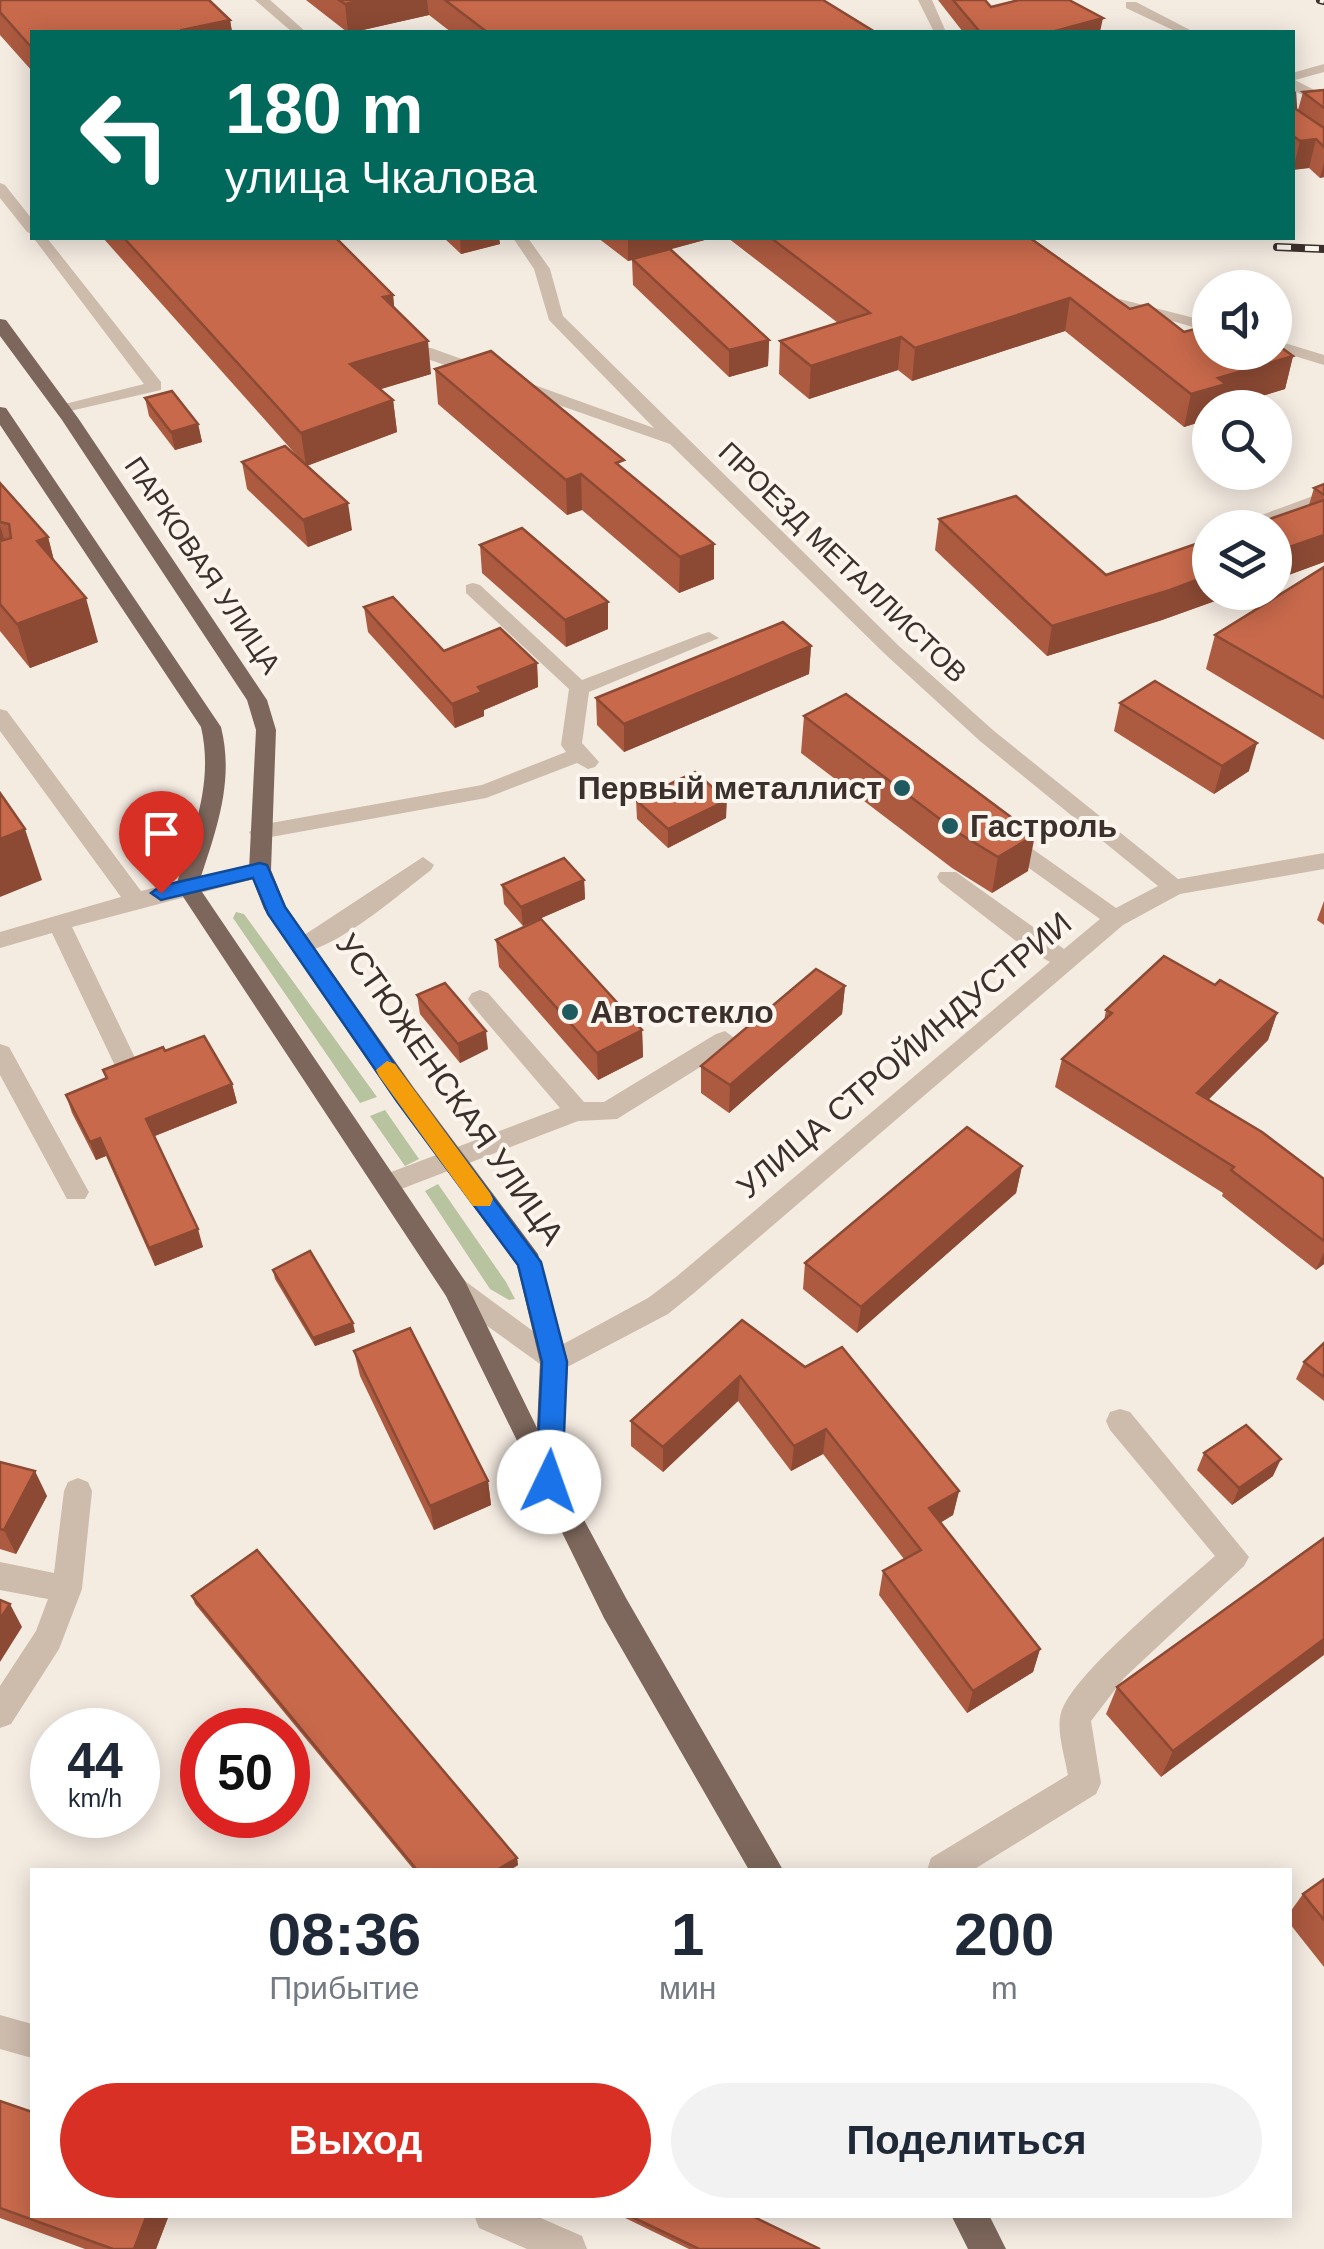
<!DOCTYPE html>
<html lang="ru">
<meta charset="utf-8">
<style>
body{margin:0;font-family:Helvetica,sans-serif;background:#f2f2f3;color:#1f2937;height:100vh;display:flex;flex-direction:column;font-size:38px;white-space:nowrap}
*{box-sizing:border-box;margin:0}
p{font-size:32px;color:#747a83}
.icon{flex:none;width:55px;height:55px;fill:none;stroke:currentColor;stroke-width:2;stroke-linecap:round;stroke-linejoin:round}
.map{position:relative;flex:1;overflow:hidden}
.sheet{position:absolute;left:30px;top:1868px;width:1262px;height:350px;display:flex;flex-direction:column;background:#fff;border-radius:0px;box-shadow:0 5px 25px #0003}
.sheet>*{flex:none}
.hud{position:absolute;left:30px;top:30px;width:1265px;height:210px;border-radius:0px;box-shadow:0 5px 25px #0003;background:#00695c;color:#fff;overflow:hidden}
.fabs{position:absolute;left:1192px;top:270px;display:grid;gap:20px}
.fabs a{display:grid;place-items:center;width:100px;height:100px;border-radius:50%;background:#fff;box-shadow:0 5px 25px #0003;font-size:50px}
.speed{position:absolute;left:30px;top:1708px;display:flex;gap:20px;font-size:50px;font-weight:700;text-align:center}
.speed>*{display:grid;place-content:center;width:130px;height:130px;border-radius:50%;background:#fff;box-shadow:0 5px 25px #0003;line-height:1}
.speed small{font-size:25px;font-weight:400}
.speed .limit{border:15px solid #d22;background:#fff;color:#111}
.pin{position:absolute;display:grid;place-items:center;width:85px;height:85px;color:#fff;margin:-102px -42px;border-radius:50% 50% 50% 0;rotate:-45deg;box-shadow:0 0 10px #0007}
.pin .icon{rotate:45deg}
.me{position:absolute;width:110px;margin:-55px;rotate:3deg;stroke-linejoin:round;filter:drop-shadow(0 0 8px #0008)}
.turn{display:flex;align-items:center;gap:35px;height:210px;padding:0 30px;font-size:45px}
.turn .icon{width:130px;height:130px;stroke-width:2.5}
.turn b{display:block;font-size:70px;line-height:85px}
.eta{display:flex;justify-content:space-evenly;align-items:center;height:170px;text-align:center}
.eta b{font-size:60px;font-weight:700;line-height:70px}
.button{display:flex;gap:20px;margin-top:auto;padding:20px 30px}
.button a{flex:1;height:115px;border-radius:60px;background:#d93025;color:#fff;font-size:40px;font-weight:700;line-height:115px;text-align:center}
.button a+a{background:#f2f2f3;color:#1f2937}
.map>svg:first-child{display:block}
</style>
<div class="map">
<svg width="1324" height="2249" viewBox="0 0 1324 2249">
<rect width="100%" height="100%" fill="#f4ebe1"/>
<g fill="#b8c4a0">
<path d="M236,912L244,914L377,1097L360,1103L233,918Z"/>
<path d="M385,1110L419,1159L405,1166L370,1116Z"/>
<path d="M438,1184L506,1282L515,1299L509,1300L490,1289L425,1191Z"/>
</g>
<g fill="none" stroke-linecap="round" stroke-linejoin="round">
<g fill="#cdbbac" fill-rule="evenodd">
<path d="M255,0H270L306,32H292Z"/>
<path d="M918,0H932L946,32H934Z"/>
<path d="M1126,2H1136L1194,32H1177L1126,8Z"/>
<path d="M1324,64V72L1295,80L1324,95V105L1292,90V73Z"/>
<path d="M0,183L5,185L32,219V234L27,232L0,198Z"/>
<path d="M32,236L47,238L161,382V390L57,414V406L144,384Z"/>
<path d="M513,238H528L550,269L563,316L900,647L994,731L1178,879L1324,853V869L1180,894L1123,925L694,1293L668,1314L554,1374L447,1297L443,1289L447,1281L456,1278L465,1281L556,1348L648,1298L676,1277L1050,962L1025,948L940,882L937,877L940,872H956L1064,949L1100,919L997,845L994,840L997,835H1013L1116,908L1158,886L980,741L886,655L670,444L419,356V348H431L654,428L549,320L534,269Z"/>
<path d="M1100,294L1210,322V332L1100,300Z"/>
<path d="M1275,340L1324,355V365L1275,350Z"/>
<path d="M1324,492V504L1254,528L1237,524Z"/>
<path d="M473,583L480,585L582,680L702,634L709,632L719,638L589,692L582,743L599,762L595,767L588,769L577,763L486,798L260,839L252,837L249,832L260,825L482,785L566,752L561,745L569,689L466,593V585Z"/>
<path d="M0,709L7,711L141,891L260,862L271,870L268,875L72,927L138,1064L135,1070H117L52,933L0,948V932L121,897L0,731Z"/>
<path d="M423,857L434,865L431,870C403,891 325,960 293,951L289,945Z"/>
<path d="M480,990L488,993L584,1102H604L716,1034L725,1031L737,1040L734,1046L617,1119L578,1121L396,1191H378L374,1184L378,1177L560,1108L472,1005L468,999L472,993Z"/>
<path d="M0,1044L9,1047L85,1185L89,1192L85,1199H67L0,1075Z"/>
<path d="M1120,1409L1130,1412L1249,1557L1244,1566L1124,1678L1091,1721L1101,1783L1096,1794L973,1870H927L931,1858L1068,1775C1065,1758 1056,1730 1061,1713C1072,1674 1181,1586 1215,1556L1110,1430L1106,1421L1110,1412Z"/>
<path d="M78,1478L88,1482L92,1491L82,1589L59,1649L11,1724L0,1728V1686L36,1631L48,1599L0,1590V1562L54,1573L64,1491L68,1482Z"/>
<path d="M0,2015L32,2024V2058L0,2049Z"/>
<path d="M474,2215H534L582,2236L587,2249H527L479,2228Z"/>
</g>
<g fill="#7d675c" fill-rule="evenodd">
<path d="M0,319L6,320L78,418L267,700L276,730L271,870L286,907L414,1088L538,1254L568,1362L562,1479L626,1598L783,1870H749L604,1618L446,1296L176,886C193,833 214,783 201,727L0,425V407L6,408L221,727C235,783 215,833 198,886L465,1281L537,1428L540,1362L517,1265L396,1102L264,909L249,870L256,730L247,700L62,420L0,336Z"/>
<path d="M951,2215H989L1006,2249H968Z"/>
</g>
<defs>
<g id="rail">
<path d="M1320,0L1324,1"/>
<path d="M1277,247L1324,249"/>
</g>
</defs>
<use href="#rail" stroke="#3b302b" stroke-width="8"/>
<use href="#rail" stroke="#fbf5ee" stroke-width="5" stroke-dasharray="14" stroke-linecap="butt"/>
</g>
<g fill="#ac5a40">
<path d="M0,0L230,20L232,32H32V71L0,35Z"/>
<path d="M306,0H824L875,32H451L429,15L354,32H347Z"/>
<path d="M938,0H985L991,7L1100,32H963Z"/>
<path d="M1324,90V177L1320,178L1309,168L1292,169V135L1296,109L1298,110L1303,92Z"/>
<path d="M103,238H336L393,295L394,308L431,374L380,389L393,400L397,432L307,466L352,530L308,547L247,489L242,462L298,457Z"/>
<path d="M444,238H499L500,244L461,254Z"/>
<path d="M598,238H712L670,249L769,340L768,366L729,377L633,285L632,260L628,261Z"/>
<path d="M728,238H1030L1130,309L1184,332L1293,356L1285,389L1222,408H1210V419L1184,427L1065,331L912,381L898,370L809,399L779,374L780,341L838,323Z"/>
<path d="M435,369L624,470L714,544V579L679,593L582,510L567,515L438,404Z"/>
<path d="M145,398L198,424L202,442L175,450L149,416Z"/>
<path d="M0,483L48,537L54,561L98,642L30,668L0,631Z"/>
<path d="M1324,484V562L1275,580L1309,505L1314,488Z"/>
<path d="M939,519L1106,575L1210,592H1240L1162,620L1047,656L935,550Z"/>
<path d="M480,545L608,629L566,647L482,573Z"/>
<path d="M1324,567V740L1206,669L1215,635Z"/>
<path d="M364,607L444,651L537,663L538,687L484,710V716L455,728L368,632Z"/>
<path d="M811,646L809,674L624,752L597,725L596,698Z"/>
<path d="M1120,703L1249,771L1214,794L1114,731Z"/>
<path d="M804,716L1028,871L992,893L952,868L801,753Z"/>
<path d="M636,800L726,818L668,848L637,819Z"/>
<path d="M584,880L585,899L523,926L504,904L502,885Z"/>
<path d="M1324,901V925L1317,920Z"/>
<path d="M496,940L642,1030L643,1057L598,1080L499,967Z"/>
<path d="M1215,985L1277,1013L1268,1040L1208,1100L1324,1179V1264L1316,1270L1222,1196L1223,1193L1055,1087L1062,1059L1104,1021L1106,1010Z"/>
<path d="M845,986L842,1014L729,1113L701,1093V1066Z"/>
<path d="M417,995L488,1049L460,1063L420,1014Z"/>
<path d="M165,1051L232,1084L237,1103L155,1136L203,1247L155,1266L106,1156L96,1160L72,1113L66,1095L106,1079L103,1070Z"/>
<path d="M1022,1166L1016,1193L857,1333L803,1289L805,1263Z"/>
<path d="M273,1270L355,1332L315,1346L275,1279Z"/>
<path d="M742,1320L959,1491L953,1515L940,1523L1040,1649L1033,1672L967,1713L879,1595L883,1571L904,1559L823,1454L791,1471L738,1401L663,1472L631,1446V1421Z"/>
<path d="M1324,1343V1401L1296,1379L1304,1362Z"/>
<path d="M354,1351L488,1481L491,1505L434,1530L360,1376Z"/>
<path d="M1204,1453L1273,1476L1232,1505L1197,1470Z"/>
<path d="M0,1462L47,1496L16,1554L0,1549Z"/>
<path d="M1324,1538L1161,1777L1106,1714L1117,1687Z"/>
<path d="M192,1596L517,1858L518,1865L510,1870H414L195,1604Z"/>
<path d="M1324,1879V1967L1290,1924V1912L1303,1894Z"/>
<path d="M0,2101L32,2215H169L156,2249H85L0,2218Z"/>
<path d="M619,2215H750L820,2249H689Z"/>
</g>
<g fill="#8c4a34">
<path d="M364,0H427L429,15L354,32H348L345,4Z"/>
<path d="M1103,18L1100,32H1055V31Z"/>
<path d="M230,20L232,32H182V30Z"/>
<path d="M1316,139L1309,168L1293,170L1300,141Z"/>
<path d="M1324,162V177L1320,178Z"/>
<path d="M460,238H499L500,244L461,254Z"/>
<path d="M628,238H712L628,261Z"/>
<path d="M393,295L396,327L383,297Z"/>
<path d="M1070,298L1065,331L912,381L915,348Z"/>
<path d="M901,337L898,370L809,399L811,366Z"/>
<path d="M769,340L768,366L729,377V350Z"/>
<path d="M428,341L431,374L355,397L350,364Z"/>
<path d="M1293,356L1285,389L1222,408H1210V419L1184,427L1191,394L1218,378Z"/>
<path d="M393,400L397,432L306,466L301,433Z"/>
<path d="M198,424L202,442L175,450L171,432Z"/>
<path d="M581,474L582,510L567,515L566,480Z"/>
<path d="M348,503L352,530L308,547L303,520Z"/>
<path d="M0,525L12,565L0,570Z"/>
<path d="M1324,535V562L1275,580V552Z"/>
<path d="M48,537L59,580L37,541Z"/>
<path d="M714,544V579L679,593L680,557Z"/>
<path d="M1210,575V592H1240L1162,620L1047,656L1052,626Z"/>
<path d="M86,598L98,642L30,668L17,624Z"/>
<path d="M608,602V629L566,647L565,620Z"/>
<path d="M811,646L809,674L624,752V724Z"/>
<path d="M537,663L538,687L484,710V716L455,728L452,704L478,687Z"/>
<path d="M1257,743L1249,771L1214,794L1222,766Z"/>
<path d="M727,800L726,818L668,848V829Z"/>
<path d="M25,829L42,880L0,897V839Z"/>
<path d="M1035,835L1028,871L992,893L998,857Z"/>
<path d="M584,880L585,899L523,926L521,907Z"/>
<path d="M845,986L842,1014L729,1113L730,1085Z"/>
<path d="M1277,1013L1268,1040L1188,1120L1197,1093Z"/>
<path d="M642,1030L643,1057L598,1080L597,1053Z"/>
<path d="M486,1031L488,1049L460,1063L458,1044Z"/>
<path d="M232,1084L237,1103L152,1137L146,1119Z"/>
<path d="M100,1138L106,1156L96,1160L90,1142Z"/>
<path d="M1022,1166L1016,1193L857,1333L861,1307Z"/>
<path d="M198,1229L203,1247L155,1266L149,1248Z"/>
<path d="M1324,1252V1264L1316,1270Z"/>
<path d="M353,1323L355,1332L315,1346L313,1338Z"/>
<path d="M740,1376L738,1401L663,1472V1447Z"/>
<path d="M826,1429L823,1454L791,1471L794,1446Z"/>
<path d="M1281,1459L1273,1476L1232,1505L1239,1488Z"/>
<path d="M35,1471L47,1496L16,1554L4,1530Z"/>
<path d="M488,1481L491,1505L434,1530L430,1506Z"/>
<path d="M959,1491L953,1515L924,1532L929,1508Z"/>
<path d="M10,1604L22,1627L0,1662V1619Z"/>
<path d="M1324,1639V1655L1161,1777L1173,1751Z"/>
<path d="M1040,1649L1033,1672L967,1713L973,1691Z"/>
<path d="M517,1858L518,1865L510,1870H497Z"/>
<path d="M147,2215H169L156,2249H134Z"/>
</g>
<g fill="#c8694b" stroke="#8c4a34" stroke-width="2.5">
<path d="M0,0H209L230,20L182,30L184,32H32V48L0,12Z"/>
<path d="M339,0H364L345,4Z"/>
<path d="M445,0H823L875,32H487Z"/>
<path d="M953,0H985L991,7L1019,0H1069L1103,18L1055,31L1058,32H980Z"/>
<path d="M1324,90V108L1303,92Z"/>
<path d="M1295,93L1296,109L1324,128V147L1316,139L1300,141L1292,135V94Z"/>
<path d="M124,238H336L393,295L383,297L428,341L350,364L393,400L301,433Z"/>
<path d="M771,238H1030L1130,309L1148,304L1184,332L1210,325V352H1275V343L1293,356L1218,378L1226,384L1191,394L1070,298L915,348L901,337L811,366L780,341L870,313Z"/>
<path d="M670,249L769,340L729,350L632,259Z"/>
<path d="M491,351L624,460L616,463L714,544L680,557L581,474L566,480L435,369Z"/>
<path d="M172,391L198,424L171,432L145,398Z"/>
<path d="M285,446L348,503L303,520L242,462Z"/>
<path d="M0,483L48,537L37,541L86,598L17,624L0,604V541L11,538L9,524L0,522Z"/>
<path d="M1324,484V495L1314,488Z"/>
<path d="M1016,496L1106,575L1210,539V575L1170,590L1052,626L939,519Z"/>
<path d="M1324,500V535L1275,552V528H1244Z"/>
<path d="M522,528L608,602L565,620L480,545Z"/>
<path d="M1324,567V698L1215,635Z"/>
<path d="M393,597L444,651L500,628L537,663L478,687L482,692L452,704L364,607Z"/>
<path d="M783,622L811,646L624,724L596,698Z"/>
<path d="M1155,681L1257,743L1222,766L1120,703Z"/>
<path d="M846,694L1035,835L998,857L957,832L804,716Z"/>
<path d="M695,772L727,800L668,829L636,800Z"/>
<path d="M0,793L25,829L0,839Z"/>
<path d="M564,858L584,880L521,907L502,885Z"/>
<path d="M541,919L642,1030L597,1053L496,940Z"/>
<path d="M1164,956L1215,985L1220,980L1277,1013L1197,1093L1262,1132L1324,1179V1241L1231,1170L1234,1167L1062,1059L1112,1013L1106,1010Z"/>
<path d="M816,969L845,986L730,1085L701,1066Z"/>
<path d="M445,983L486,1031L458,1044L417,995Z"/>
<path d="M204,1036L232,1084L146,1119L198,1229L149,1248L100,1138L90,1142L66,1095L107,1078L103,1070L163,1047L165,1051Z"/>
<path d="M967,1127L1022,1166L861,1307L805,1263Z"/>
<path d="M310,1251L353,1323L313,1338L273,1270Z"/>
<path d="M742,1320L805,1367L842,1347L959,1491L929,1508L1040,1649L973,1691L883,1571L921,1550L826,1429L794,1446L740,1376L663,1447L631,1421Z"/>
<path d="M410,1328L488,1481L430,1506L354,1351Z"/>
<path d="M1324,1343V1377L1304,1362Z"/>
<path d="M1246,1425L1281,1459L1239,1488L1204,1453Z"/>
<path d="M0,1462L35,1471L4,1530L0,1529Z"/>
<path d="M1324,1538V1639L1173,1751L1117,1687Z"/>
<path d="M257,1550L517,1858L497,1870H417L192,1596Z"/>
<path d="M0,1600L10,1604L0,1619Z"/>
<path d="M1324,1879V1920L1303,1894Z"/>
<path d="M0,2101L32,2112V2215H147L134,2249H113L0,2208Z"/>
<path d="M628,2215H750L820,2249H699Z"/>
</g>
<path fill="#1a73e8" stroke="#114b97" stroke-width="2.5" d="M260,863L267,865L285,907L412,1089L541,1262L567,1362L562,1482L558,1491L549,1494L539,1491L536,1482L542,1362L518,1265L397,1101L268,914L253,878L161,900L151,893L161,886Z"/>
<path fill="#f59e0b" d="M387,1061L395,1064L490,1193L493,1199L490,1206H473L379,1076L376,1070Z"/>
<g fill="#1f5a5e" stroke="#fbf5ee" stroke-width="4">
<circle cx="902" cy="788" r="10"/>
<circle cx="950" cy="826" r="10"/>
<circle cx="570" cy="1012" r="10"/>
</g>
<g text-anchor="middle" stroke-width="8" stroke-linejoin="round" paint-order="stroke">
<g font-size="28" fill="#3b302b" stroke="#fbf5ee">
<text transform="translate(843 562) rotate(44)" y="10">ПРОЕЗД МЕТАЛЛИСТОВ</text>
<text transform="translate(203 565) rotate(56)" y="10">ПАРКОВАЯ УЛИЦА</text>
</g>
<g font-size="32" font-weight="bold" fill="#3b302b" stroke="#fbf5ee" text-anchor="start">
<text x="882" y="799" text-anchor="end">Первый металлист</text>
<text x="970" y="837">Гастроль</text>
<text x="590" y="1023">Автостекло</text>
</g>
<g font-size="32" fill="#3b302b" stroke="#fbf5ee">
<text transform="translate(904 1055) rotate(-40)" y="11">УЛИЦА СТРОЙИНДУСТРИИ</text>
<text transform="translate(450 1089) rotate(55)" y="11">УСТЮЖЕНСКАЯ УЛИЦА</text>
</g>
</g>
</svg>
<div class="fabs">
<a><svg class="icon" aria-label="sound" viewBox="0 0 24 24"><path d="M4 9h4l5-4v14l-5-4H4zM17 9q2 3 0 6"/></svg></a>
<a><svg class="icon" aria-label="search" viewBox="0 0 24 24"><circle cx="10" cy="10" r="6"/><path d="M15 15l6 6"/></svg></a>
<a><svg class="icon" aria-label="layers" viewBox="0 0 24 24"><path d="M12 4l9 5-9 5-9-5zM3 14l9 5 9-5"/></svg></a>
</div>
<div class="speed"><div>44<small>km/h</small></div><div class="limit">50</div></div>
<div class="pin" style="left:161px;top:893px;background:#d93025"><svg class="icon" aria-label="arrive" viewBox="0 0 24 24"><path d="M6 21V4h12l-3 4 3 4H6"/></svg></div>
<svg class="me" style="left:549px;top:1482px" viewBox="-20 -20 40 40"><circle r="19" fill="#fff"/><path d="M0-13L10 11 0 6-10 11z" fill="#1a73e8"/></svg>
<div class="hud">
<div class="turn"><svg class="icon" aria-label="left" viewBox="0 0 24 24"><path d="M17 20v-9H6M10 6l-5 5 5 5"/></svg><div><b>180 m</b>улица Чкалова</div></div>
</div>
<section class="sheet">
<div class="eta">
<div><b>08:36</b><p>Прибытие</p></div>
<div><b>1</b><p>мин</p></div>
<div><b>200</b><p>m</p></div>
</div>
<div class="button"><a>Выход</a><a>Поделиться</a></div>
</section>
</div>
